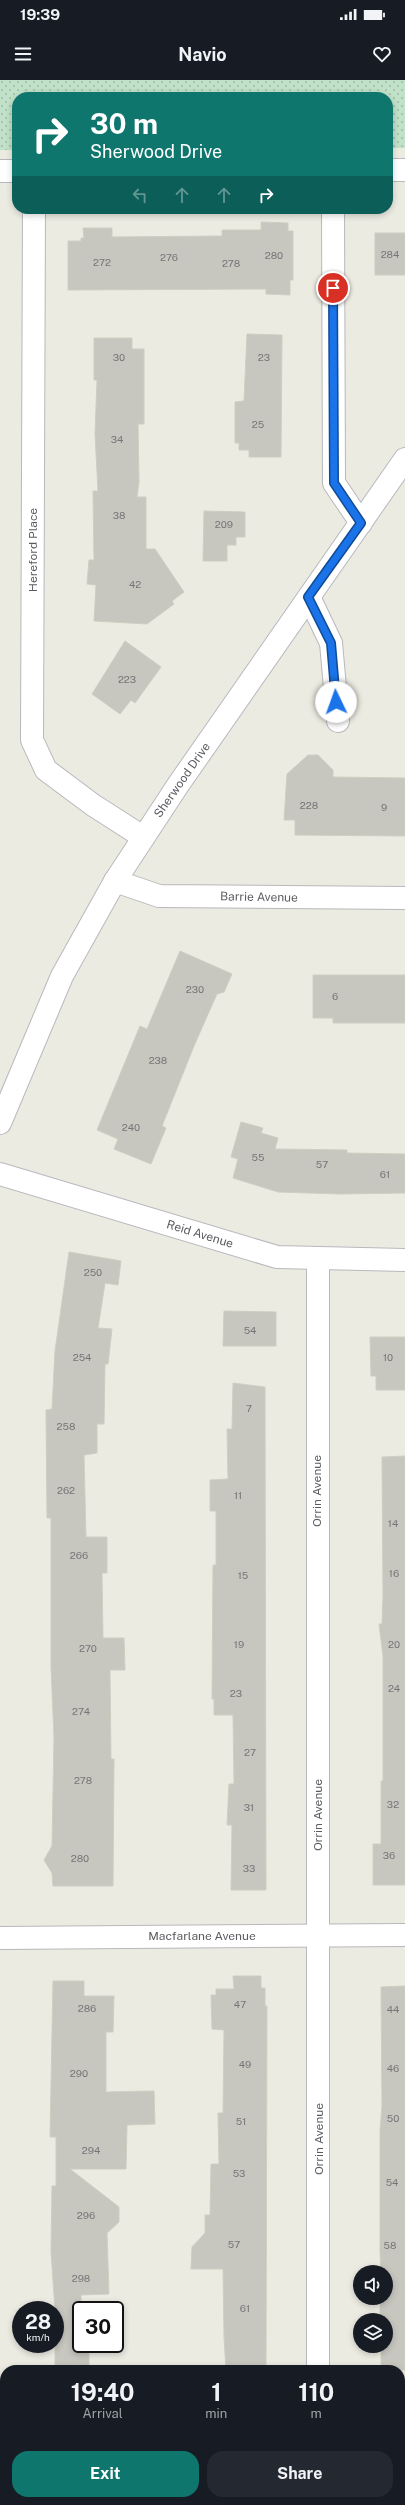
<!DOCTYPE html>
<style>
body{margin:0;font-family:"Public Sans",sans-serif;background:#242831;color:#f1f3f6;height:100vh;display:flex;flex-direction:column;font-size:15px;white-space:nowrap}
*{box-sizing:border-box;margin:0}
p{font-size:13px;color:#9ea1a6}
.icon{flex:none;width:22px;height:22px;fill:none;stroke:currentColor;stroke-width:2;stroke-linecap:round;stroke-linejoin:round}
.map{position:relative;flex:1;overflow:hidden}
.drawer{position:absolute;left:0px;top:2285px;width:405px;height:140px;display:flex;flex-direction:column;background:#171b24;border-radius:16px 16px 0 0;box-shadow:0 2px 6px #0003}
.drawer>*{flex:none}
.hud{position:absolute;left:12px;top:12px;width:381px;height:122px;border-radius:16px;box-shadow:0 2px 6px #0003;background:#0f766e;color:#fff;overflow:hidden}
.buttons{position:absolute;left:353px;top:2185px;display:grid;gap:8px}
.buttons a{display:grid;place-items:center;width:40px;height:40px;border-radius:50%;background:#171b24;box-shadow:0 2px 6px #0003;font-size:20px}
.speed{position:absolute;left:12px;top:2221px;display:flex;gap:8px;font-size:20px;font-weight:700;text-align:center}
.speed>*{display:grid;place-content:center;width:52px;height:52px;border-radius:50%;background:#171b24;box-shadow:0 2px 6px #0003;line-height:1}
.speed small{font-size:10px;font-weight:400}
.speed .limit{border:2px solid #111;border-radius:6px;background:#fff;color:#111}
.pin{position:absolute;display:grid;place-items:center;width:34px;height:34px;color:#fff;margin:-17px;border:2px solid #fff;border-radius:50%;box-shadow:0 1px 4px #0007}
.me{position:absolute;width:44px;margin:-22px;rotate:357deg;stroke-linejoin:round;filter:drop-shadow(0 0 3px #0008)}
.turn{display:flex;align-items:center;gap:14px;height:84px;padding:0 12px;font-size:18px}
.turn .icon{width:52px;height:52px;stroke-width:2.5}
.turn b{display:block;font-size:28px;line-height:34px}
.lanes{display:flex;align-items:center;height:38px;padding:0 12px;background:#0003;justify-content:center;gap:20px;direction:ltr}
.lanes .off{opacity:.35}
.eta{display:flex;justify-content:space-evenly;align-items:center;height:68px;text-align:center}
.eta b{font-size:24px;font-weight:700;line-height:28px}
.action{display:flex;gap:8px;margin-top:auto;padding:8px 12px}
.action a{flex:1;height:46px;border-radius:16px;background:#0f766e;color:#fff;font-size:16px;font-weight:700;line-height:46px;text-align:center}
.action a+a{background:#242831;color:#f1f3f6}
.status{display:flex;justify-content:space-between;align-items:center;height:28px;padding:0 20px;background:#171b24;direction:ltr}
.status svg{height:11px;fill:currentColor}
header{display:flex;justify-content:space-between;align-items:center;height:52px;padding:0 12px;background:#171b24;font-size:18px;font-weight:700}
.map>svg:first-child{display:block}
</style>
<div class="status"><b>19:39</b><svg viewBox="0 0 49 12"><path d="M0 12V9h3v3zM5 12V6h3v6zM10 12V3h3v9zM15 12V0h3v12zM26 1h20v11H26zM47 4h2v5h-2z"/></svg></div>
<header><svg class="icon" aria-label="menu" viewBox="0 0 24 24"><path d="M4 6h16M4 12h16M4 18h16"/></svg>Navio<svg class="icon" aria-label="heart" viewBox="0 0 24 24"><path d="M12 20l-8-8c-3-5 5-10 8-4 3-6 11-1 8 4z"/></svg></header>
<div class="map">
<svg width="405" height="2425" viewBox="0 0 405 2425">
<defs>
<pattern id="park-dots" width="8" height="8" patternUnits="userSpaceOnUse"><rect width="8" height="8" fill="#c1e1c8"/><path d="M2 2h.1M6 6h.1" fill="none" stroke="#a0baa6" stroke-width="1.8" stroke-linecap="round"/></pattern>
</defs>
<rect width="100%" height="100%" fill="#ecebe2"/>
<path fill="url(#park-dots)" d="M0,0H405V68H388V17H17V70H0Z"/>
<g fill="#c7c6bf" stroke="#cfcec1">
<path d="M261,142L288,143V151H293V200H290V215L266,214V209L68,210V161H81V158H84L83,148H112V157L222,156V150H261Z"/>
<rect x="375" y="153" width="30" height="42"/>
<path d="M247,254L282,255L281,377H249V370H239V363H235V322L244,321Z"/>
<path d="M94,258H132V269H144V344H138L139,402L137,417H146V469H155L184,512L172,521L174,524L147,544L94,541L96,505L87,504L89,480H94L93,411H98L95,354L97,300H94Z"/>
<path d="M204,431L245,432V457H236V465H227V481H203Z"/>
<path d="M125,561L161,587L135,623L131,620L120,634L92,614Z"/>
<path d="M308,675H318L333,690V697L405,698V756L295,755V740H284L287,694Z"/>
<path d="M180,871L232,894L224,912L217,914L194,966L162,1046L166,1048L151,1084L114,1069L118,1059L97,1050L140,946L147,949Z"/>
<path d="M313,895H405V943H333V938H313Z"/>
<path d="M241,1042L263,1048L261,1053L278,1058L275,1069L347,1070V1073L405,1074V1113L340,1114L278,1112L233,1098L238,1079L231,1077Z"/>
<path d="M69,1172L121,1181L118,1205L105,1203L98,1248L112,1249L108,1284H105L104,1344H97V1373L84,1375L86,1457H107V1493H102L103,1558H124L125,1590H110L111,1679H114L113,1806H53L52,1793L44,1780L52,1766L54,1658L51,1587V1438H47L46,1330L52,1329L55,1271Z"/>
<path d="M224,1231L276,1232V1266H223Z"/>
<path d="M370,1257H405V1310H376V1296H371Z"/>
<path d="M233,1303L265,1307L266,1810H231L232,1745H227L229,1704H234L233,1635H214V1619H212L213,1485H216V1431H210V1400L228,1399L227,1349H232Z"/>
<path d="M405,1376V1805H373V1764H381V1701H383V1576L379,1544H382L383,1516L382,1377Z"/>
<path d="M233,1896H261V1908H265V1926H267L266,2290H226L224,2257L223,2189H191L192,2167L205,2153V2135H210L211,2084H219L218,2033H223L224,1950L212,1949L211,1915H216V1909H234Z"/>
<path d="M53,1901H84V1916H114L113,1952H106V2012L154,2011L155,2044L127,2045L126,2089H70L119,2127V2142L107,2153L109,2214L81,2215V2264H89V2290H55V2230L51,2172L52,2106H56V2057H50Z"/>
<path d="M405,1906V2290H381V2266H386V2240H380V2218H386V2192H381L380,2171V2051L382,2026L381,1907Z"/>
</g>
<g fill="none" stroke-linecap="round" stroke-linejoin="round">
<defs>
<g id="street">
<path d="M388,90H405"/>
<path d="M0,91H17"/>
<path d="M34,129L32,660L46,690L93,725L143,757"/>
<path d="M333,129L334,403L361,443"/>
<path d="M309,517L331,563L338,641"/>
<path d="M115,801L159,816L405,818"/>
<path d="M0,1094L277,1177L405,1180"/>
<path d="M318,1180V2290"/>
<path d="M0,1858L405,1855"/>
<path d="M318,2425V2420"/>
</g>
<path id="secondary" d="M0,1043L62,896L115,801L178,705L405,379"/>
</defs>
<use href="#street" stroke="#b8b8bd" stroke-width="24"/>
<use href="#secondary" stroke="#b8b9bf" stroke-width="24"/>
<use href="#street" stroke="#fff" stroke-width="22"/>
<use href="#secondary" stroke="#fff" stroke-width="22"/>
</g>
<g fill="none" stroke-linecap="round" stroke-linejoin="round">
<defs>
<path id="route" d="M333,208L334,403L361,443L308,517L331,563L336,622"/>
</defs>
<use href="#route" stroke="#114b97" stroke-width="10"/>
<use href="#route" stroke="#1a73e8" stroke-width="7"/>
</g>
<g text-anchor="middle" stroke-width="3" stroke-linejoin="round" paint-order="stroke">
<g font-size="10" fill="#767678">
<text x="390" y="178">284</text>
<text x="274" y="179">280</text>
<text x="169" y="181">276</text>
<text x="102" y="186">272</text>
<text x="231" y="187">278</text>
<text x="119" y="281">30</text>
<text x="264" y="281">23</text>
<text x="258" y="348">25</text>
<text x="117" y="363">34</text>
<text x="119" y="439">38</text>
<text x="224" y="448">209</text>
<text x="135" y="508">42</text>
<text x="127" y="603">223</text>
<text x="309" y="729">228</text>
<text x="384" y="731">9</text>
<text x="195" y="913">230</text>
<text x="335" y="920">6</text>
<text x="158" y="984">238</text>
<text x="131" y="1051">240</text>
<text x="258" y="1081">55</text>
<text x="322" y="1088">57</text>
<text x="385" y="1098">61</text>
<text x="93" y="1196">250</text>
<text x="250" y="1254">54</text>
<text x="82" y="1281">254</text>
<text x="388" y="1281">10</text>
<text x="249" y="1332">7</text>
<text x="66" y="1350">258</text>
<text x="66" y="1414">262</text>
<text x="238" y="1419">11</text>
<text x="393" y="1447">14</text>
<text x="79" y="1479">266</text>
<text x="394" y="1497">16</text>
<text x="243" y="1499">15</text>
<text x="239" y="1568">19</text>
<text x="394" y="1568">20</text>
<text x="88" y="1572">270</text>
<text x="394" y="1612">24</text>
<text x="236" y="1617">23</text>
<text x="81" y="1635">274</text>
<text x="250" y="1676">27</text>
<text x="83" y="1704">278</text>
<text x="393" y="1728">32</text>
<text x="249" y="1731">31</text>
<text x="389" y="1779">36</text>
<text x="80" y="1782">280</text>
<text x="249" y="1792">33</text>
<text x="240" y="1928">47</text>
<text x="87" y="1932">286</text>
<text x="393" y="1933">44</text>
<text x="245" y="1988">49</text>
<text x="393" y="1992">46</text>
<text x="79" y="1997">290</text>
<text x="393" y="2042">50</text>
<text x="241" y="2045">51</text>
<text x="91" y="2074">294</text>
<text x="239" y="2097">53</text>
<text x="392" y="2106">54</text>
<text x="86" y="2139">296</text>
<text x="234" y="2168">57</text>
<text x="390" y="2169">58</text>
<text x="81" y="2202">298</text>
<text x="245" y="2232">61</text>
</g>
<g font-size="12" fill="#5b5c61" stroke="#fff">
<text transform="translate(33 470) rotate(-90)" y="4">Hereford Place</text>
<text transform="translate(182 700) rotate(-55)" y="4">Sherwood Drive</text>
<text transform="translate(259 817) rotate(1)" y="4">Barrie Avenue</text>
<text transform="translate(200 1154) rotate(17)" y="4">Reid Avenue</text>
<text transform="translate(317 1411) rotate(-90)" y="4">Orrin Avenue</text>
<text transform="translate(318 1735) rotate(-90)" y="4">Orrin Avenue</text>
<text x="202" y="1860">Macfarlane Avenue</text>
<text transform="translate(319 2059) rotate(-90)" y="4">Orrin Avenue</text>
</g>
</g>
</svg>
<div class="buttons">
<a><svg class="icon" aria-label="sound" viewBox="0 0 24 24"><path d="M4 9h4l5-4v14l-5-4H4zM17 9q2 3 0 6"/></svg></a>
<a><svg class="icon" aria-label="layers" viewBox="0 0 24 24"><path d="M12 4l9 5-9 5-9-5zM3 14l9 5 9-5"/></svg></a>
</div>
<div class="speed"><div>28<small>km/h</small></div><div class="limit">30</div></div>
<div class="pin" style="left:333px;top:208px;background:#d93025"><svg class="icon" aria-label="arrive" viewBox="0 0 24 24"><path d="M6 21V4h12l-3 4 3 4H6"/></svg></div>
<svg class="me" style="left:336px;top:622px" viewBox="-20 -20 40 40"><circle r="19" fill="#fff"/><path d="M0-13L10 11 0 6-10 11z" fill="#1a73e8"/></svg>
<div class="hud">
<div class="turn"><svg class="icon" aria-label="right" viewBox="0 0 24 24"><path d="M7 20v-9h11M14 6l5 5-5 5"/></svg><div><b>30 m</b>Sherwood Drive</div></div>
<div class="lanes"><svg class="icon off" aria-label="left" viewBox="0 0 24 24"><path d="M17 20v-9H6M10 6l-5 5 5 5"/></svg><svg class="icon off" aria-label="ahead" viewBox="0 0 24 24"><path d="M12 20V5M6 11l6-6 6 6"/></svg><svg class="icon off" aria-label="ahead" viewBox="0 0 24 24"><path d="M12 20V5M6 11l6-6 6 6"/></svg><svg class="icon" aria-label="right" viewBox="0 0 24 24"><path d="M7 20v-9h11M14 6l5 5-5 5"/></svg></div>
</div>
<section class="drawer">
<div class="eta">
<div><b>19:40</b><p>Arrival</p></div>
<div><b>1</b><p>min</p></div>
<div><b>110</b><p>m</p></div>
</div>
<div class="action"><a>Exit</a><a>Share</a></div>
</section>
</div>
